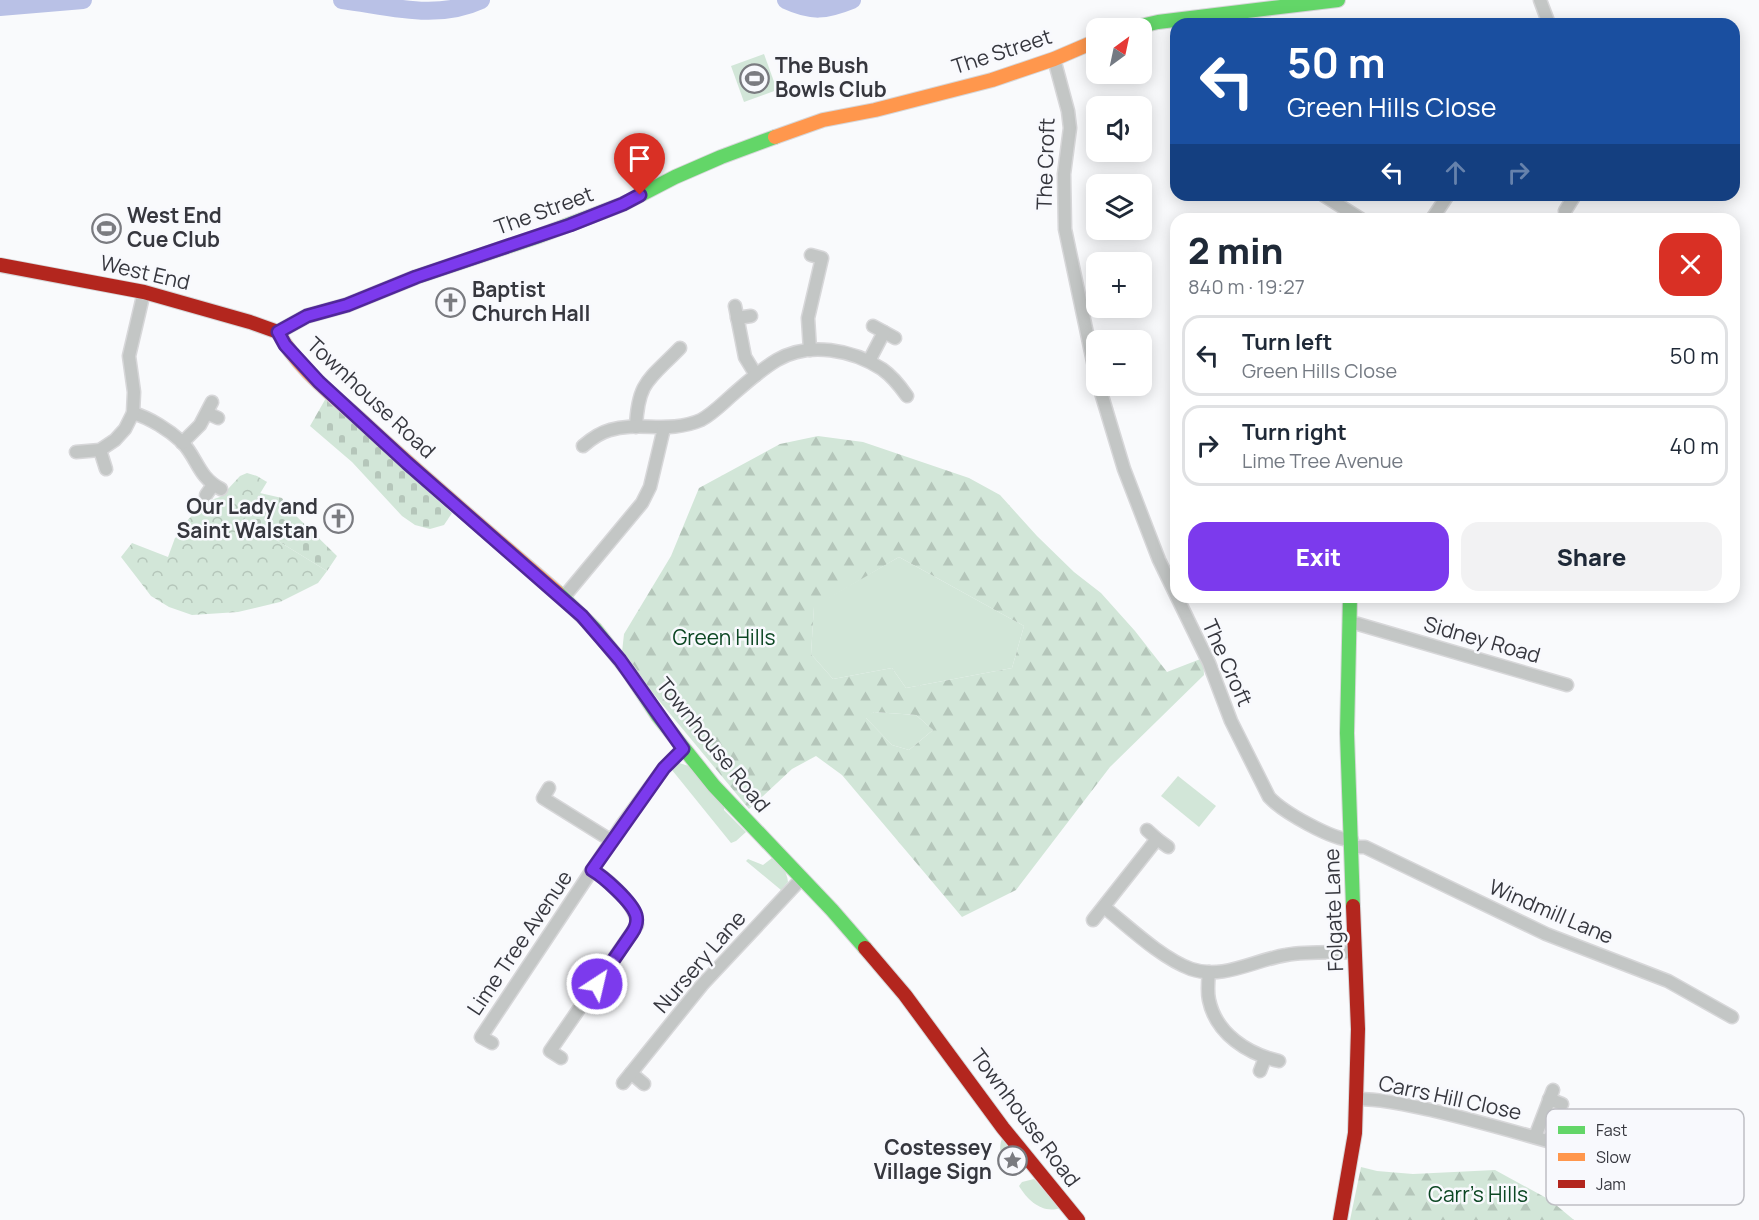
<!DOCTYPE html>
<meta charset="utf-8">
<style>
body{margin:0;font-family:Manrope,sans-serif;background:#f2f2f3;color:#1f2937;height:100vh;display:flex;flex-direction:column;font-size:22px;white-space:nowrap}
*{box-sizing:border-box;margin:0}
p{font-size:20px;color:#747a83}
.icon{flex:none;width:33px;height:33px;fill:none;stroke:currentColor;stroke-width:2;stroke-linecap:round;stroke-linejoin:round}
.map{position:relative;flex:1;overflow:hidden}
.drawer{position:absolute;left:1170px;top:213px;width:570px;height:390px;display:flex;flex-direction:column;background:#fff;border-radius:18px;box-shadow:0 3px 15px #0003}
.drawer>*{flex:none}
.hud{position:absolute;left:1170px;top:18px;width:570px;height:183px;border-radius:18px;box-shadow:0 3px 15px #0003;background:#1a4fa0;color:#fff;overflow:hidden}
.needle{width:39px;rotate:33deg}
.controls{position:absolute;left:1086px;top:18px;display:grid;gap:12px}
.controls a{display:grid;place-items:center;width:66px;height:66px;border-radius:12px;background:#fff;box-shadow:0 3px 15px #0003;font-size:30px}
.pin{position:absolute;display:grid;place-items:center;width:51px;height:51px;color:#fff;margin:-62px -26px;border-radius:50% 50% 50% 0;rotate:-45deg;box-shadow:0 0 6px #0007}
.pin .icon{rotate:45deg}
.me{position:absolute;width:66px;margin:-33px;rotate:35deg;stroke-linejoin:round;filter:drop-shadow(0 0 4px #0008)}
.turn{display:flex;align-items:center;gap:21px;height:126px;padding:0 18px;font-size:27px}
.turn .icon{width:78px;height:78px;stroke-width:2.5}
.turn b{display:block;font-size:42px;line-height:51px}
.lanes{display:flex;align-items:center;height:57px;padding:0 18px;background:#0003;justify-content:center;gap:30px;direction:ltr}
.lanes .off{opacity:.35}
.round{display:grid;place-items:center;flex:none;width:63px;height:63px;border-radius:18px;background:#f2f2f3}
.overview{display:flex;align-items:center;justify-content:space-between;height:102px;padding:0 18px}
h1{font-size:36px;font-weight:800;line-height:45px}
.button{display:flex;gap:12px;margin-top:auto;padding:12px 18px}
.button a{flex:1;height:69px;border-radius:18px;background:#7c3aed;color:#fff;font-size:24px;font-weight:800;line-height:69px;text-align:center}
.button a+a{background:#f2f2f3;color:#1f2937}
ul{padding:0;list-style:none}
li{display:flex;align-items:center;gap:18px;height:81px;margin:0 12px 9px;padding:0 6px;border:3px solid #e0e1e3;border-radius:18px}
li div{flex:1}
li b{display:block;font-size:22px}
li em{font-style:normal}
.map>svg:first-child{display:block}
</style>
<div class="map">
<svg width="1759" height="1220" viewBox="0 0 1759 1220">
<defs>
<pattern id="forest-firs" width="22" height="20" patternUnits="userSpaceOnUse" patternTransform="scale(1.5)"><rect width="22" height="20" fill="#d2e6d8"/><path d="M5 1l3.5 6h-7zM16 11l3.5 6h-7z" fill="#b5c6ba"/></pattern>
<pattern id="cemetery-stones" width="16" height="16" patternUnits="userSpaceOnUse" patternTransform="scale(1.5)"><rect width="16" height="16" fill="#d2e6d8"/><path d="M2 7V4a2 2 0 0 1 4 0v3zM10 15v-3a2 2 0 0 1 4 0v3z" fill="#b5c6ba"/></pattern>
<pattern id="park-crowns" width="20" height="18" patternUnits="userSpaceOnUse" patternTransform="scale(1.5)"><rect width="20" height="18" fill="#d2e6d8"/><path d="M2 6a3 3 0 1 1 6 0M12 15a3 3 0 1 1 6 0" fill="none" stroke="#b5c6ba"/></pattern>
</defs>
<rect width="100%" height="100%" fill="#f9fafc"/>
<g fill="#d2e6d8">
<path d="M764,54L777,90L744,102L731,66Z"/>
<path d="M899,557L1024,626L1012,668L906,688L892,668L833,679L811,654L814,606Z"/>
<path d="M874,712L916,715L933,730L909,750L892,745L865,717Z"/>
<path d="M676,762L692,767L724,803V810L746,832L736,841L731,843L672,770V766Z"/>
<path d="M1178,776L1216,806L1199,827L1161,796Z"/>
<path d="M772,858C780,865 787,870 788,882L781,890L746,861L748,859L763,865Z"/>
<path d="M1003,1137L1022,1163V1168L1014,1176C1003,1168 996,1149 1003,1137Z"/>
<path d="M1034,1179L1060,1208C1043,1214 1028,1201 1019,1186L1022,1182Z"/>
</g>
<g fill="url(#forest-firs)" fill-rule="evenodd">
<path d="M818,436L863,442L969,478L1000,495L1037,536L1074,572L1101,593L1135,631L1167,672L1203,658L1204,675L1110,767L1016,890L962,917L842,775L816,756L792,769L749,809L637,674L622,652L624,634L671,556L699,488L780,444ZM899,557L1024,626L1012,668L906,688L892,668L833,679L811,654L814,607ZM874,712L916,715L933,730L909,750L892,745L866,718Z"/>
<path d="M1361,1167L1377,1171L1413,1174L1495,1170L1550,1200L1574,1220H1350Z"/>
</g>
<g fill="url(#cemetery-stones)">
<path d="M326,398L452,513L444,525L430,529L415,525L402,516L352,462L310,426Z"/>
<path d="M260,493L282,498L288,508L337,556L327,571L244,520Z"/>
</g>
<path fill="url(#park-crowns)" d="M247,473L257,476L267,482L244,520L327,571L318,583L280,602L238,612L192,615L169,607L151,596L121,557L132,543L168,557L175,538L184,532L181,527L205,502L220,497L226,488L228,489L240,476Z"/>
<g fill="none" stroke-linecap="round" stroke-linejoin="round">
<g stroke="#b9c1e6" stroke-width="18">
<path d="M342,0C389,6 436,21 481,0"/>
<path d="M786,0C812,12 825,11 852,0"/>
<path d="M0,7L83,0"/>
</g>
<defs>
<g id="street">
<path d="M1540,0L1549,24"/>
<path d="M1054,59L1068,111L1070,128L1064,174L1065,229L1096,376"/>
<path d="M1323,195L1361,219"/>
<path d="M1565,211L1575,195"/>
<path d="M1432,219L1448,195"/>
<path d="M735,306L745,357L756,375"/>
<path d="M737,318L751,316"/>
<path d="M884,332L895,338"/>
<path d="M810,350L808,318L822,258L811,255"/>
<path d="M869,361L884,332L873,326"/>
<path d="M1099,386L1124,469L1159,560L1209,663L1231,721L1269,797C1283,812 1332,840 1352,840"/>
<path d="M133,413C150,418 169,430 182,442C198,459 198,477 221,489"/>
<path d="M207,413L218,418"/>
<path d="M636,427C638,381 649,380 680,348"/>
<path d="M182,443L200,425L212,402"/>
<path d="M583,446C591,439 599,433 610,430C639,421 669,434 701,420C712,414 721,405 730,397C745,384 760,370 777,360C809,341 853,350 882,369C892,376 900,386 907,396"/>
<path d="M100,450L106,469"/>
<path d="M76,452L100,450L115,440L125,429L133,413L134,392L129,356L144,292"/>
<path d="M206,495L213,485"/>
<path d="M563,598L642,503L650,487L664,428"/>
<path d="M1351,623L1358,624L1567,685"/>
<path d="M549,788L543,798L612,841"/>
<path d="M1147,830L1157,839"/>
<path d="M1353,847H1365L1546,934L1668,981L1732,1017"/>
<path d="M1104,907C1129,927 1161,958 1191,969C1223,980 1254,960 1286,955C1308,951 1333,953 1355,952"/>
<path d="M1093,920L1157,839L1168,847"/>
<path d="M1209,972C1208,982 1207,991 1209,1000C1216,1034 1248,1054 1279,1061"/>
<path d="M492,1043L481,1037L622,825L664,768L683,749"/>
<path d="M561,1058L550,1051L637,925C637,905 609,880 592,870"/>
<path d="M1260,1071L1265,1058"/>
<path d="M631,1073L644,1084"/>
<path d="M623,1083L702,985L802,878"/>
<path d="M1357,1099C1383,1099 1407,1105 1431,1110C1474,1120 1516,1132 1558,1144"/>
<path d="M1549,1099L1562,1104"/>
<path d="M1535,1137L1553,1090"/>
</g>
<g id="fast">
<path d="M1132,28L1158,22L1338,0"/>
<path d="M278,332L307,316L347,305L416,277L539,236L623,204L675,177L721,157L775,137"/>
<path d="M557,592L595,629L629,672L658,716L714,786L832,910L865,948"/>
<path d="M1350,597L1347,733L1353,906"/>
</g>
<g id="slow">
<path d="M775,137L823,120L875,110L992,80L1054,59L1096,41"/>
<path d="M278,332C297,368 333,395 363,422C426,480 492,536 557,592"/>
</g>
<g id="jam">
<path d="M0,265L144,292L250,322L278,332"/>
<path d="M865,948L905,995L1003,1128L1078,1220"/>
<path d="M1340,1220L1355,1133L1358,1029L1353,906"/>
</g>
</defs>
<use href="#street" stroke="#d7d7d9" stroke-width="15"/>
<use href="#fast" stroke="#d7d7d9" stroke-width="16"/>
<use href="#slow" stroke="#d7d7d9" stroke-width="16"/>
<use href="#jam" stroke="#d7d7d9" stroke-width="16"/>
<use href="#street" stroke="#c3c6c5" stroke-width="12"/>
<use href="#fast" stroke="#63d668" stroke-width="14"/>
<use href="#slow" stroke="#ff974d" stroke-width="14"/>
<use href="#jam" stroke="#b3261e" stroke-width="14"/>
</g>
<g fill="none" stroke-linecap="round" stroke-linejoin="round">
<defs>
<path id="route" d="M597,984L632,933C636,927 638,922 636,915C632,902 604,877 592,870L664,768L683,749L620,660L582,616L407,463L319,382L285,345L278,332L307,316L347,305L416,277L570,225L623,204L640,195"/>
</defs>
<use href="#route" stroke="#51269a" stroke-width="15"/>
<use href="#route" stroke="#7c3aed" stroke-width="10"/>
</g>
<defs>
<symbol id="stadium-ring" viewBox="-11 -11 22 22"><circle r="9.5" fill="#f8f9fd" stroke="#7a7b80" stroke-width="1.5"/><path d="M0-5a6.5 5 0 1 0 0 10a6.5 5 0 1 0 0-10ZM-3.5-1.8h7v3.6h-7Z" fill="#7a7b80"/></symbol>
<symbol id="church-ring" viewBox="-11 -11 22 22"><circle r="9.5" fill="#f8f9fd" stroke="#7a7b80" stroke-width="1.5"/><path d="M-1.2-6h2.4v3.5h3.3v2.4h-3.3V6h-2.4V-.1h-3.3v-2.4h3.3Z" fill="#7a7b80"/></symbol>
<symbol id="sight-ring" viewBox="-11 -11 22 22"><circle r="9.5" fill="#f8f9fd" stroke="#7a7b80" stroke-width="1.5"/><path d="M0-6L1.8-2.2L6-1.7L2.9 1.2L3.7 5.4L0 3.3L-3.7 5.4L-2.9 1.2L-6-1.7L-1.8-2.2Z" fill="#7a7b80"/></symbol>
</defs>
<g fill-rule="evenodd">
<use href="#stadium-ring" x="738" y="62" width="33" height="33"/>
<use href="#stadium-ring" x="90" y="212" width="33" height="33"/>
<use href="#church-ring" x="434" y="286" width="33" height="33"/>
<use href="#church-ring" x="322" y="502" width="33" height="33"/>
<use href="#sight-ring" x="996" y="1144" width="33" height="33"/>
</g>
<g text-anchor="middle" stroke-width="5" stroke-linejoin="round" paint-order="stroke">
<g font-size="21" fill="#36373e" stroke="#f8f9fd">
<text transform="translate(1002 52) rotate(-18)" y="7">The Street</text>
<text transform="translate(1046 164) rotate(-88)" y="7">The Croft</text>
<text transform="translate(544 211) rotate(-20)" y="7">The Street</text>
<text transform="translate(145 273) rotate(13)" y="7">West End</text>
<text transform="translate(371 398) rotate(43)" y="7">Townhouse Road</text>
<text transform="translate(1482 640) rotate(16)" y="7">Sidney Road</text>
<text transform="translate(1227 663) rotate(66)" y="7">The Croft</text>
<text transform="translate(713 745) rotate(51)" y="7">Townhouse Road</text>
<text transform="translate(1334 910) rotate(-92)" y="7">Folgate Lane</text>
<text transform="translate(1551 912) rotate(23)" y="7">Windmill Lane</text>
<text transform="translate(520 943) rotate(-56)" y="7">Lime Tree Avenue</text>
<text transform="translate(700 962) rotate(-49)" y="7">Nursery Lane</text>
<text transform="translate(1450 1098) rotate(12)" y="7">Carrs Hill Close</text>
<text transform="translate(1025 1118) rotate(53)" y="7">Townhouse Road</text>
</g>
<g font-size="21" font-weight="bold" fill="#36373e" stroke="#f8f9fd" text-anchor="start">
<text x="775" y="73">The Bush<tspan x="775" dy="24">Bowls Club</tspan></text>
<text x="127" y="223">West End<tspan x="127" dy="24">Cue Club</tspan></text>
<text x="472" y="297">Baptist<tspan x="472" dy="24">Church Hall</tspan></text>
<text x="318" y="514" text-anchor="end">Our Lady and<tspan x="318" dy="24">Saint Walstan</tspan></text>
<text x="992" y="1155" text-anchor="end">Costessey<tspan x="992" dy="24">Village Sign</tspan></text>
</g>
<g font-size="21" fill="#0c4723" stroke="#f8f9fd">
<text x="724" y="645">Green Hills</text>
<text x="1478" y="1202">Carr's Hills</text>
</g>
</g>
<rect x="1546" y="1109" width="198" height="96" rx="9" fill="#f8f9fd" stroke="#bebfc4" stroke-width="1.5"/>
<rect x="1558" y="1126" width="27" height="8" fill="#63d668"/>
<rect x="1558" y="1153" width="27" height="8" fill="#ff974d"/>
<rect x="1558" y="1180" width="27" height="8" fill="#b3261e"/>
<g font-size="16" fill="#36373e">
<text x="1596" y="1136">Fast</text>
<text x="1596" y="1163">Slow</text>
<text x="1596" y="1190">Jam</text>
</g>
</svg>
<div class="controls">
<a><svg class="needle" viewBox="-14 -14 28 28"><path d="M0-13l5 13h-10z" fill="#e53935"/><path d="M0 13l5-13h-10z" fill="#747a83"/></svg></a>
<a><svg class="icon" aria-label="sound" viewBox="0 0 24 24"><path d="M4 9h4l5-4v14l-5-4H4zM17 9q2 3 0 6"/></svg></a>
<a><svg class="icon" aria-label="layers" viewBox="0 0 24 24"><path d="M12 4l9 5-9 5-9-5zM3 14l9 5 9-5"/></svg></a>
<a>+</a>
<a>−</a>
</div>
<div class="pin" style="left:640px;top:195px;background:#d93025"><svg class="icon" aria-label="arrive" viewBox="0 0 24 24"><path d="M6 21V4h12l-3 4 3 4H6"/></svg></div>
<svg class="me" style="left:597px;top:984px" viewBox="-20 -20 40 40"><circle r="17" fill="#7c3aed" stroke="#fff" stroke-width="3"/><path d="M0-11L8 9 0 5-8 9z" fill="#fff"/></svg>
<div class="hud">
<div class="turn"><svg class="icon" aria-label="left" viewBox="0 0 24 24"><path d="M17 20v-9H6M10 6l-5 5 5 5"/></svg><div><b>50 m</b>Green Hills Close</div></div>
<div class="lanes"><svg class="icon" aria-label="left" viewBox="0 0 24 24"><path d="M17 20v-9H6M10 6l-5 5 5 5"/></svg><svg class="icon off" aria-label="ahead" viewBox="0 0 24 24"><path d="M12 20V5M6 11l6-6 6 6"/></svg><svg class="icon off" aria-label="right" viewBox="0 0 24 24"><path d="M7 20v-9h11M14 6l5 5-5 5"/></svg></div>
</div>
<section class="drawer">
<div class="overview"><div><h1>2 min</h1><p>840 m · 19:27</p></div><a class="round" style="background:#d93025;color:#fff"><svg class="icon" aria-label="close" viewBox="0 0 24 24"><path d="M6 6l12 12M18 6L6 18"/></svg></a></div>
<ul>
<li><svg class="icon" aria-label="left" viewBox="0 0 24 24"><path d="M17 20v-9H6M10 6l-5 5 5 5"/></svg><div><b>Turn left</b><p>Green Hills Close</p></div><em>50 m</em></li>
<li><svg class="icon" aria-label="right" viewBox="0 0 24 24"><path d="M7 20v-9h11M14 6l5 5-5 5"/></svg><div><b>Turn right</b><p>Lime Tree Avenue</p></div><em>40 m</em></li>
</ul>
<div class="button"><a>Exit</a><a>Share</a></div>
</section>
</div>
